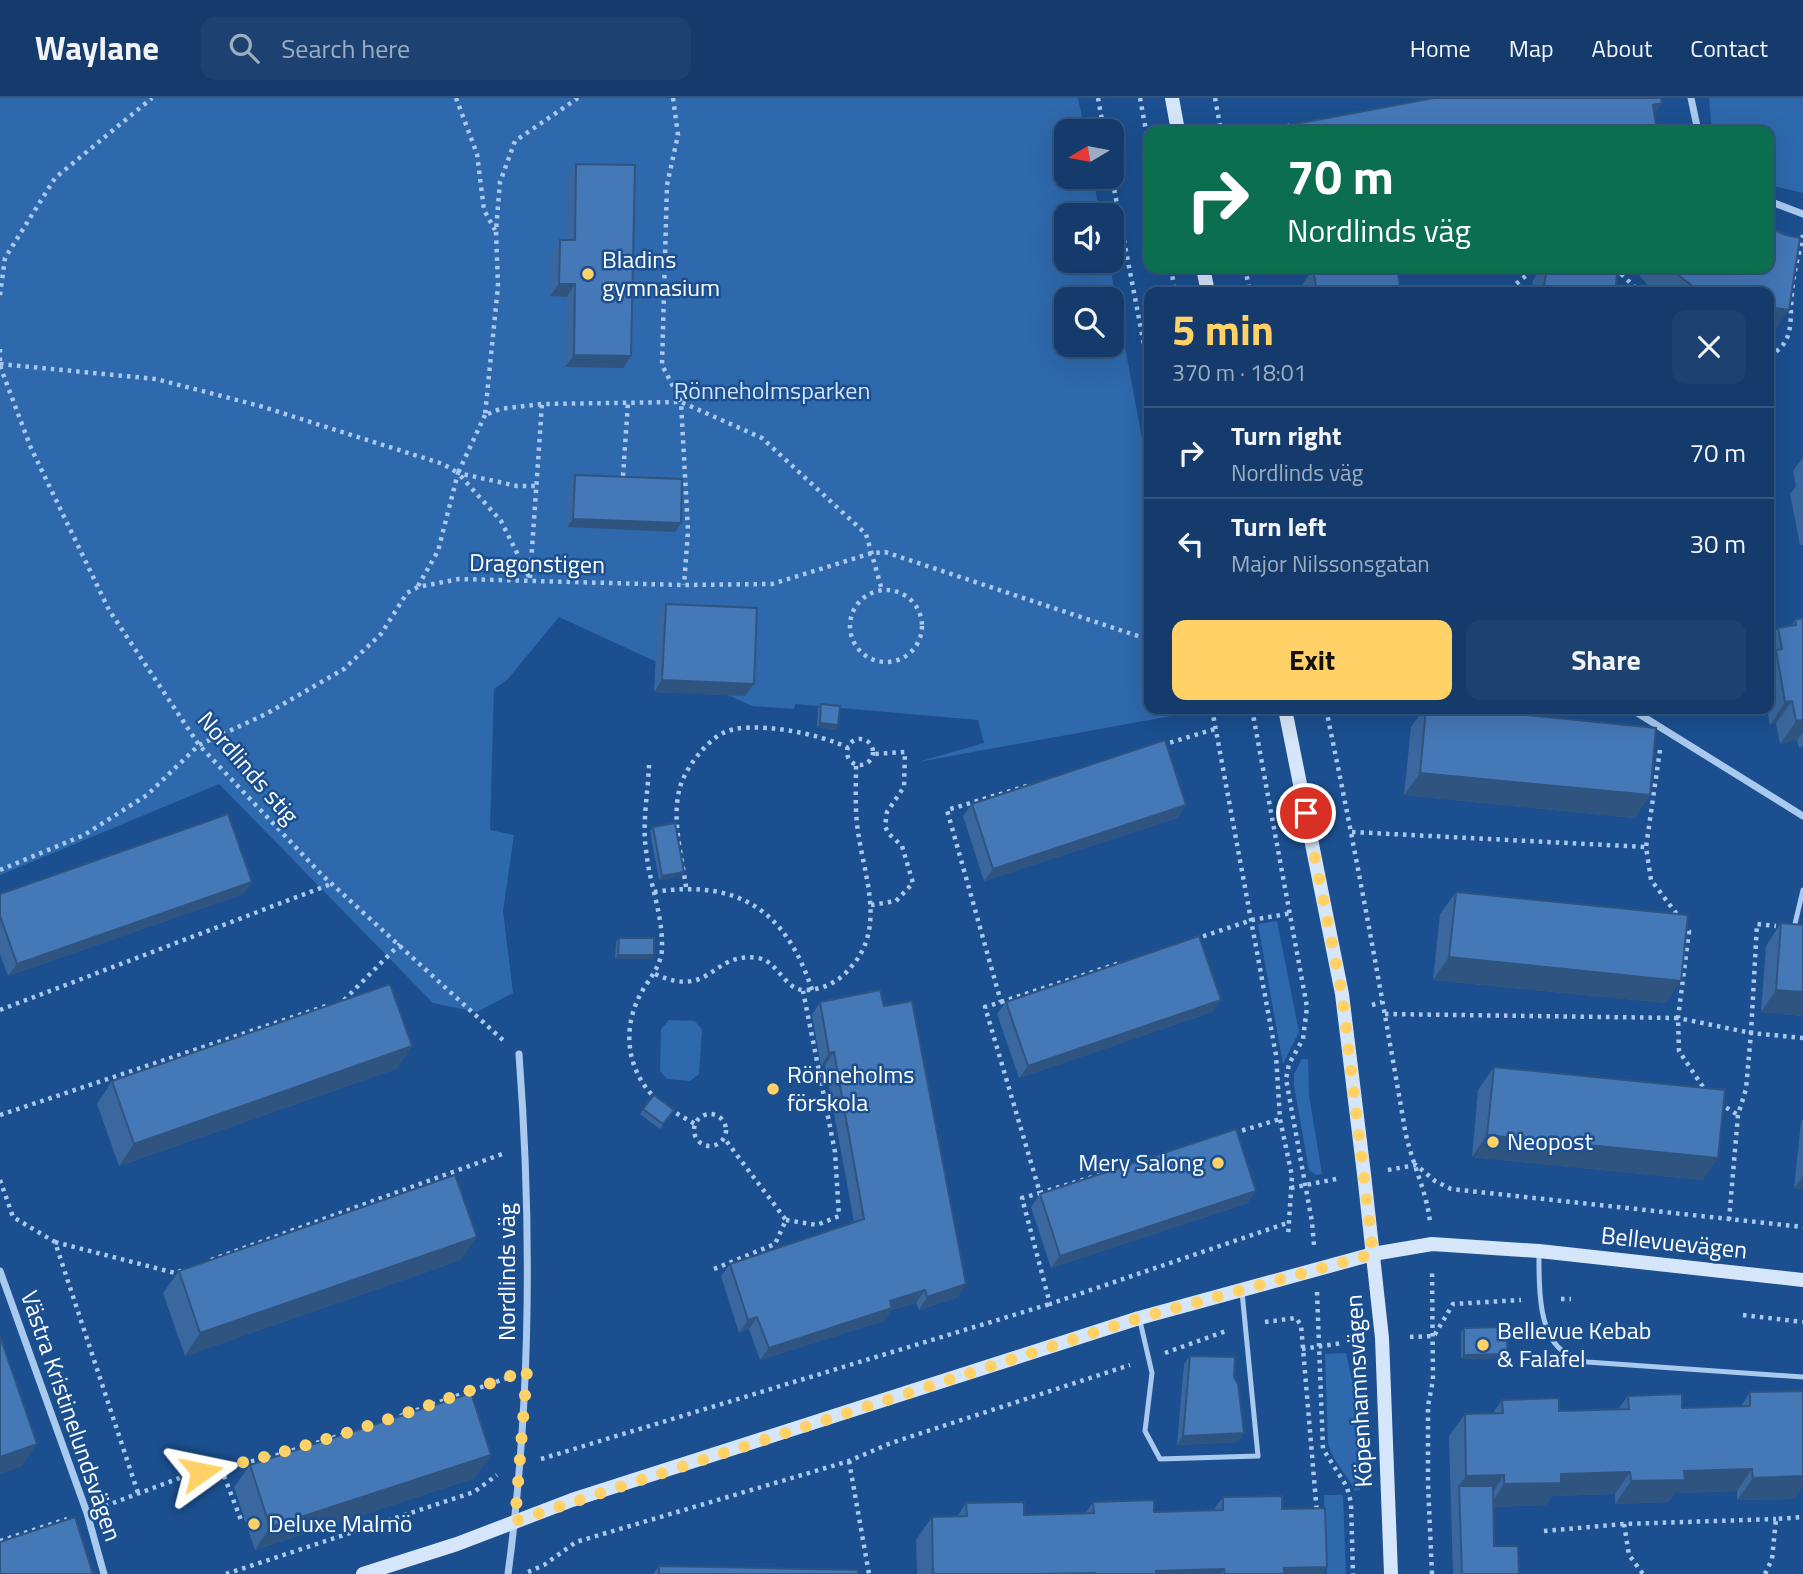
<!DOCTYPE html>
<meta charset="utf-8">
<style>
body{margin:0;font-family:"Titillium Web",sans-serif;background:#1d4271;color:#f1f3f6;height:100vh;display:flex;flex-direction:column;font-size:26px;white-space:nowrap}
*{box-sizing:border-box;margin:0}
p{font-size:23px;color:#9dadc1}
.icon{flex:none;width:38px;height:38px;fill:none;stroke:currentColor;stroke-width:2;stroke-linecap:round;stroke-linejoin:round}
.map{position:relative;flex:1;overflow:hidden}
.panel{position:absolute;left:1144px;top:189px;width:630px;height:427px;display:flex;flex-direction:column;background:#143b6b;border-radius:14px;box-shadow:0 7px 28px #0002,0 0 0 2px #33557e}
.panel>*{flex:none}
.hud{position:absolute;left:1144px;top:28px;width:630px;height:147px;border-radius:14px;box-shadow:0 7px 28px #0002,0 0 0 2px #33557e;background:#0b6e4f;color:#fff;overflow:hidden}
.needle{width:46px;rotate:260deg}
.tools{position:absolute;left:1054px;top:21px;display:grid;gap:14px}
.tools a{display:grid;place-items:center;width:70px;height:70px;border-radius:14px;background:#143b6b;box-shadow:0 7px 28px #0002,0 0 0 2px #33557e;font-size:35px}
.pin{position:absolute;display:grid;place-items:center;width:60px;height:60px;color:#fff;margin:-30px;border:4px solid #fff;border-radius:50%;box-shadow:0 2px 7px #0007}
.me{position:absolute;width:77px;margin:-38px;rotate:78deg;stroke-linejoin:round;filter:drop-shadow(0 0 5px #0008)}
.turn{display:flex;align-items:center;gap:24px;height:147px;padding:0 28px;font-size:32px}
.turn .icon{width:91px;height:91px;stroke-width:2.5}
.turn b{display:block;font-size:49px;line-height:60px}
.round{display:grid;place-items:center;flex:none;width:74px;height:74px;border-radius:14px;background:#1d4271}
.overview{display:flex;align-items:center;justify-content:space-between;height:119px;padding:0 28px}
h1{font-size:42px;font-weight:700;line-height:52px;color:#ffd166}
.button{display:flex;gap:14px;margin-top:auto;padding:14px 28px}
.button a{flex:1;height:80px;border-radius:14px;background:#ffd166;color:#111;font-size:28px;font-weight:700;line-height:80px;text-align:center}
.button a+a{background:#1d4271;color:#f1f3f6}
ul{padding:0;list-style:none}
li{display:flex;align-items:center;gap:21px;height:91px;padding:0 28px;border-top:2px solid #33557e}
li div{flex:1}
li b{display:block;font-size:26px}
li em{font-style:normal}
header{display:flex;align-items:center;gap:42px;box-sizing:border-box;height:98px;padding:0 35px;background:#143b6b;border-bottom:2px solid #33557e}
header strong{font-size:33px}
nav{display:flex;gap:38px;margin-inline-start:auto;font-size:24px}
.search{width:490px;height:63px;background:#1d4271;display:flex;align-items:center;gap:18px;box-sizing:border-box;padding:0 24px;border-radius:14px;color:#9dadc1;font-size:26px}
.map>svg:first-child{display:block}
</style>
<header>
<strong>Waylane</strong>
<div class="search"><svg class="icon" aria-label="search" viewBox="0 0 24 24"><circle cx="10" cy="10" r="6"/><path d="M15 15l6 6"/></svg>Search here</div>
<nav><a>Home</a><a>Map</a><a>About</a><a>Contact</a></nav>
</header>
<div class="map">
<svg width="1803" height="1476" viewBox="0 0 1803 1476">
<rect width="100%" height="100%" fill="#1b4f8f"/>
<g fill="#2e69ad" fill-rule="evenodd">
<path d="M0,0H1078L1085,33H1066V79H1093L1100,117H1066V163H1109L1150,383V611H1192L1193,614L918,664L984,645L978,622L795,606L794,611L752,608L559,519L507,582L494,591L490,732L514,737L503,813L513,895L477,914L433,905L219,686L0,777ZM1066,201H1111V247H1066Z"/>
<path d="M1709,0H1803V95L1769,87V33H1712Z"/>
<path d="M1277,823L1299,934L1283,966L1258,826Z"/>
<path d="M669,922L695,923L702,932L699,976L690,983L667,981L660,973L661,931Z"/>
<path d="M1302,961H1308L1309,997L1322,1076L1316,1077L1309,1072L1294,987V976Z"/>
<path d="M1346,1255L1357,1305L1360,1392L1355,1393C1347,1376 1332,1363 1328,1345L1325,1256Z"/>
<path d="M1324,1397H1343L1346,1476H1327Z"/>
</g>
<g fill="none" stroke-linecap="round" stroke-linejoin="round">
<g stroke="#a9c9ee" stroke-width="4.5" stroke-dasharray="3.5 5" stroke-linecap="butt">
<path d="M456,0L477,56L484,112L495,132"/>
<path d="M578,0L515,43L500,84L496,133L498,188L485,317L500,311L542,306L681,304L762,340L866,436L882,492"/>
<path d="M673,0L678,37L667,87L662,267L681,304L688,433L684,487"/>
<path d="M1098,0L1104,33"/>
<path d="M1140,0L1150,54"/>
<path d="M1215,0L1221,33"/>
<path d="M1261,33L1294,27"/>
<path d="M1111,75L1150,278"/>
<path d="M1171,170L1175,194"/>
<path d="M1245,170L1250,194"/>
<path d="M1615,170L1640,194"/>
<path d="M1246,173L1265,170"/>
<path d="M1515,194L1516,186L1535,170"/>
<path d="M0,197L5,160L55,80L152,0"/>
<path d="M0,251V264"/>
<path d="M1769,258C1796,244 1789,222 1792,196C1793,176 1799,156 1803,137"/>
<path d="M0,266L156,281L260,308L443,366L458,375"/>
<path d="M0,268L31,350L109,512L199,647L322,777L505,944"/>
<path d="M485,317L458,375L501,423L530,481"/>
<path d="M623,378L628,304"/>
<path d="M530,480L542,306"/>
<path d="M418,488L438,453L458,375L517,388H535"/>
<circle cx="886" cy="528" r="36"/>
<path d="M1212,611L1276,957L1280,1021L1292,1078L1288,1139"/>
<path d="M1252,611L1307,909L1303,941L1289,966L1286,981L1312,1124L1314,1147"/>
<path d="M1326,611C1355,749 1380,887 1404,1026C1409,1060 1426,1089 1430,1124"/>
<circle cx="860" cy="654" r="13"/>
<path d="M1162,647L1215,631"/>
<path d="M1660,652L1646,749L1651,782L1679,819"/>
<path d="M649,667C648,695 642,725 646,752C649,784 662,814 662,846C663,864 653,876 644,890C621,927 625,971 656,1001"/>
<path d="M1027,688L947,712L1001,904L985,909L1040,1095L1022,1100L1050,1206L1287,1125"/>
<path d="M1352,734L1646,749"/>
<path d="M0,772L84,737L147,697L199,647L266,616L344,571L381,536L407,495L418,489L459,481L684,487L772,486L872,455L885,454L1150,542"/>
<path d="M686,789C682,759 672,723 679,693C683,673 705,644 723,635C749,621 822,636 848,650"/>
<path d="M654,794C738,781 786,812 812,892"/>
<path d="M871,807L896,803L913,785L902,748L888,735L885,728L887,714L904,689L905,654L874,656"/>
<path d="M1684,826L1689,833L1678,920L1751,935L1757,826L1776,828"/>
<path d="M1195,841L1252,822L1292,815"/>
<path d="M655,876C712,902 711,853 758,860C778,863 785,893 805,892C823,892 840,883 851,869C888,828 862,774 857,726C855,707 856,687 856,667"/>
<path d="M344,902L400,846"/>
<path d="M1001,904L1120,865"/>
<path d="M1372,907L1382,904"/>
<path d="M0,912L331,786"/>
<path d="M1385,916L1678,920L1679,953L1707,995"/>
<path d="M1719,1005L1738,1017"/>
<path d="M669,1011L695,1026"/>
<circle cx="710" cy="1032" r="16"/>
<path d="M0,1017L326,908"/>
<path d="M1234,1035L1280,1021"/>
<path d="M1388,1072L1416,1067L1435,1083L1451,1091L1803,1129"/>
<path d="M0,1082L13,1119L55,1144L138,1395"/>
<path d="M1291,1090L1341,1080"/>
<path d="M1040,1095L1102,1076"/>
<path d="M786,1122L817,1127L839,1118L835,1054L803,893"/>
<path d="M1729,1122L1738,1017L1746,991L1751,935L1803,940"/>
<path d="M55,1144L175,1175L183,1172"/>
<path d="M211,1162L505,1055"/>
<path d="M714,1171L775,1146L786,1122L724,1040"/>
<path d="M1317,1194L1323,1351L1347,1389L1351,1405L1353,1476"/>
<path d="M1561,1201H1571"/>
<path d="M1743,1217L1803,1224"/>
<path d="M1265,1224L1296,1220L1301,1227L1317,1416"/>
<path d="M1410,1239L1434,1238L1453,1206L1521,1202"/>
<path d="M1302,1251L1342,1245"/>
<path d="M1165,1255L1226,1233"/>
<path d="M400,1318L507,1280"/>
<path d="M541,1361L1050,1206"/>
<path d="M849,1363L869,1476"/>
<path d="M221,1370L241,1422L245,1421"/>
<path d="M105,1408L182,1379L271,1359L348,1335"/>
<path d="M1624,1426L1629,1457L1643,1476"/>
<path d="M1544,1433L1624,1426L1776,1421"/>
<path d="M0,1443L67,1421"/>
<path d="M528,1474L544,1467L576,1444L849,1363L891,1345L1130,1267"/>
<path d="M226,1476L474,1394L497,1377"/>
<path d="M1432,1476L1428,1386V1308L1433,1282L1432,1171"/>
<path d="M1765,1476L1772,1461L1776,1421L1803,1419"/>
</g>
<g stroke="#a9c9ee" stroke-width="5">
<path d="M1794,830L1803,792"/>
<path d="M1539,1156C1539,1183 1537,1239 1566,1255C1572,1259 1580,1261 1587,1264L1803,1279"/>
<path d="M1140,1223L1152,1275L1145,1333L1160,1361L1258,1358L1242,1194"/>
</g>
<g stroke="#a9c9ee" stroke-width="7">
<path d="M1691,0L1698,33"/>
<path d="M1769,103L1803,116"/>
<path d="M1631,611L1803,718"/>
<path d="M0,1173L87,1415L104,1476"/>
<path d="M508,1476C531,1304 532,1129 519,956"/>
</g>
<g stroke="#d6e6fa" stroke-width="14">
<path d="M1172,0L1178,33"/>
<path d="M1203,170L1208,194"/>
<path d="M1285,611L1342,896L1364,1076L1382,1240L1391,1476"/>
<path d="M363,1476L457,1446L572,1402L1139,1220L1373,1156L1432,1146L1539,1153L1803,1182"/>
</g>
</g>
<g fill="#3a679d">
<path d="M1662,5L1654,16L1657,33H1285L1290,27Z"/>
<path d="M576,66L631,258L623,270L565,269L567,199L550,198L551,154L560,142H566L567,78Z"/>
<path d="M1541,170H1618L1615,194H1531L1533,182Z"/>
<path d="M1633,170H1769L1773,235L1769,234V194H1656L1650,190Z"/>
<path d="M1313,171L1401,194H1297Z"/>
<path d="M1803,359V447H1800L1790,396L1796,388L1793,373Z"/>
<path d="M575,377L675,434L567,429L569,385Z"/>
<path d="M666,506L745,598L654,594L658,518Z"/>
<path d="M1803,520V649L1799,650L1797,642L1780,646L1776,625L1770,627L1767,611H1769V543L1778,530L1791,528L1795,522Z"/>
<path d="M821,606L838,627L835,631L817,629L818,610Z"/>
<path d="M1424,611H1468L1650,697L1634,720L1404,697L1411,629Z"/>
<path d="M972,706L1186,707L1177,720L984,783L963,718Z"/>
<path d="M653,729L684,774L681,778L659,782L650,733Z"/>
<path d="M252,784L243,796L8,878L0,856V796Z"/>
<path d="M1456,794L1666,905L1433,882L1440,816Z"/>
<path d="M1781,825L1803,918L1761,914L1766,848Z"/>
<path d="M619,840L654,857L651,861H615L616,844Z"/>
<path d="M820,904L884,908L958,1199L919,1212L916,1205L891,1212L883,1223L760,1262L749,1231L739,1235L721,1178L730,1166L854,1124L825,967L821,968L812,917Z"/>
<path d="M1006,904L1212,914L1019,980L997,916Z"/>
<path d="M412,948L396,971L119,1068L97,1006L112,983Z"/>
<path d="M1494,969L1703,1082L1472,1059L1478,992Z"/>
<path d="M654,997L674,1012L660,1031L640,1016Z"/>
<path d="M1803,1021V1091L1794,1090L1801,1024Z"/>
<path d="M1040,1096L1248,1105L1051,1170L1031,1109Z"/>
<path d="M461,1162L185,1258L163,1195L179,1173Z"/>
<path d="M1464,1230L1505,1260L1461,1261V1234Z"/>
<path d="M1190,1258L1234,1279L1244,1335L1238,1344L1177,1347L1184,1266Z"/>
<path d="M1750,1294L1800,1391L1794,1401L1737,1402V1393L1675,1395L1669,1404L1615,1406V1396L1552,1398L1546,1407L1493,1409L1494,1448L1519,1476H1453L1449,1338L1465,1316L1493,1315L1502,1302L1559,1313L1618,1311L1628,1298L1682,1310L1741,1308Z"/>
<path d="M250,1367L475,1380L255,1452L234,1389Z"/>
<path d="M1223,1399L1282,1411L1327,1469L1322,1476H917L916,1442L932,1419H957L966,1405L1024,1417L1085,1416L1093,1404L1154,1414L1213,1413Z"/>
<path d="M659,1468L858,1476H653Z"/>
</g>
<g fill="#305480">
<path d="M1662,5L1646,28L1653,7Z"/>
<path d="M559,186H575L567,199L550,198Z"/>
<path d="M1769,209L1789,212L1773,235L1769,234Z"/>
<path d="M574,257L631,258L623,270L565,269Z"/>
<path d="M573,421L681,425L675,434L567,429Z"/>
<path d="M662,582L754,586L745,598L654,594Z"/>
<path d="M1792,603L1776,625L1770,627L1785,604Z"/>
<path d="M1803,622V634L1797,642L1780,646L1796,623Z"/>
<path d="M820,625L838,627L835,631L817,629Z"/>
<path d="M1420,675L1650,697L1634,720L1404,697Z"/>
<path d="M1186,707L1177,720L984,783L993,771Z"/>
<path d="M684,774L681,778L659,782L662,778Z"/>
<path d="M252,784L243,796L8,878L17,866Z"/>
<path d="M618,857H654L651,861H615Z"/>
<path d="M1449,859L1681,883L1666,905L1433,882Z"/>
<path d="M1776,892L1803,894V918L1761,914Z"/>
<path d="M1221,902L1212,914L1019,980L1028,968Z"/>
<path d="M412,948L396,971L119,1068L134,1046Z"/>
<path d="M834,954L825,967L821,968L829,955Z"/>
<path d="M1487,1037L1718,1060L1703,1082L1472,1059Z"/>
<path d="M1803,1078V1091L1794,1090Z"/>
<path d="M1256,1093L1248,1105L1051,1170L1060,1158Z"/>
<path d="M477,1139L461,1162L185,1258L200,1235Z"/>
<path d="M966,1186L958,1199L919,1212L927,1199Z"/>
<path d="M925,1192L916,1205L891,1212L883,1223L760,1262L769,1250L890,1203Z"/>
<path d="M757,1219L749,1231L739,1235L748,1222Z"/>
<path d="M1508,1256L1505,1260L1461,1261L1464,1257Z"/>
<path d="M1244,1335L1238,1344L1177,1347L1183,1338Z"/>
<path d="M37,1346L21,1369L0,1376V1359Z"/>
<path d="M491,1357L475,1380L255,1452L270,1429Z"/>
<path d="M1752,1371L1737,1393L1675,1395L1669,1404L1615,1406L1631,1383L1684,1373Z"/>
<path d="M1630,1374L1615,1396L1552,1398L1546,1407L1489,1409L1504,1386L1561,1376Z"/>
<path d="M1504,1377L1489,1400L1459,1388L1466,1378Z"/>
<path d="M1803,1377V1391H1800L1794,1401L1737,1402L1753,1380Z"/>
<path d="M1327,1469L1322,1476H1280L1284,1470Z"/>
<path d="M1224,1471L1221,1476H1154L1156,1473Z"/>
<path d="M1095,1475L1094,1476H1035Z"/>
</g>
<g fill="#4478b7" stroke="#305480" stroke-width="2">
<path d="M1434,0H1661L1662,5L1653,7L1657,33H1291L1290,27Z"/>
<path d="M576,66L635,67L631,258L574,257L575,186H559L560,142H575Z"/>
<path d="M1769,130L1786,137L1800,140L1789,212L1769,209V194H1705L1699,193L1669,170H1769Z"/>
<path d="M1317,170H1397L1401,194H1317L1313,171Z"/>
<path d="M1547,170H1618L1615,194H1543Z"/>
<path d="M575,377L682,381L681,425L573,421Z"/>
<path d="M666,506L757,510L754,586L662,582Z"/>
<path d="M1803,520V622L1796,623L1792,603L1785,604L1776,552L1782,551L1778,530L1796,527L1795,522Z"/>
<path d="M821,606L840,608L838,627L820,625Z"/>
<path d="M1426,611H1468L1656,630L1650,697L1420,675Z"/>
<path d="M1165,642L1186,707L993,771L972,706Z"/>
<path d="M228,716L252,784L17,866L0,818V796Z"/>
<path d="M675,725L684,774L662,778L653,729Z"/>
<path d="M1456,794L1688,817L1681,883L1449,859Z"/>
<path d="M1781,825L1803,827V894L1776,892Z"/>
<path d="M1199,838L1221,902L1028,968L1006,904Z"/>
<path d="M619,840H654V857H618Z"/>
<path d="M390,886L412,948L134,1046L112,983Z"/>
<path d="M880,892L884,908L912,903L966,1186L927,1199L925,1192L890,1203L892,1210L769,1250L757,1219L748,1222L730,1166L864,1121L834,954L829,955L820,904Z"/>
<path d="M1494,969L1725,992L1718,1060L1487,1037Z"/>
<path d="M654,997L674,1012L663,1026L643,1011Z"/>
<path d="M1236,1031L1256,1093L1060,1158L1040,1096Z"/>
<path d="M455,1077L477,1139L200,1235L179,1173Z"/>
<path d="M1506,1229L1508,1256L1464,1257V1230Z"/>
<path d="M0,1238L37,1346L0,1359Z"/>
<path d="M1190,1258L1235,1259L1234,1279L1238,1286L1244,1335L1183,1338Z"/>
<path d="M1803,1293V1378L1753,1380L1752,1371L1684,1373L1685,1382L1631,1383L1630,1374L1561,1376V1385L1504,1386V1377L1466,1378L1465,1316L1503,1315L1502,1302L1559,1300V1313L1629,1311L1628,1298L1682,1296V1310L1750,1308V1294Z"/>
<path d="M471,1295L491,1357L270,1429L250,1367Z"/>
<path d="M1459,1388H1493L1494,1448H1518L1519,1476H1462Z"/>
<path d="M1282,1398V1411L1325,1410L1327,1469L1284,1470V1476H1225L1224,1471L1156,1473V1476H1095V1475L1035,1476H933L932,1419L967,1418L966,1405L1024,1404V1417L1094,1415L1093,1404L1154,1402V1414L1223,1412V1399Z"/>
<path d="M75,1419L93,1476H0V1444Z"/>
<path d="M659,1468L858,1472V1476H659Z"/>
</g>
<g fill="none" stroke-linecap="round" stroke-linejoin="round">
<path stroke="#ffd166" stroke-width="12" stroke-dasharray="0 21.6" d="M201,1374C313,1350 420,1311 527,1272L515,1423L1139,1220L1373,1156L1342,896L1306,715"/>
</g>
<g fill="#ffd166" stroke="#1b4f8f" stroke-width="2.5">
<circle cx="588" cy="176" r="7"/>
<circle cx="773" cy="991" r="7"/>
<circle cx="1493" cy="1044" r="7"/>
<circle cx="1218" cy="1065" r="7"/>
<circle cx="1483" cy="1247" r="7"/>
<circle cx="254" cy="1426" r="7"/>
</g>
<g text-anchor="middle" stroke-width="5" stroke-linejoin="round" paint-order="stroke">
<g font-size="24" fill="#fff" stroke="#1b4f8f" text-anchor="start">
<text x="602" y="170">Bladins<tspan x="602" dy="28">gymnasium</tspan></text>
<text x="787" y="985">Rönneholms<tspan x="787" dy="28">förskola</tspan></text>
<text x="1507" y="1052">Neopost</text>
<text x="1204" y="1073" text-anchor="end">Mery Salong</text>
<text x="1497" y="1241">Bellevue Kebab<tspan x="1497" dy="28">&amp; Falafel</tspan></text>
<text x="268" y="1434">Deluxe Malmö</text>
</g>
<g font-size="24" fill="#cfe3fa" stroke="#1b4f8f">
<text x="772" y="301">Rönneholmsparken</text>
</g>
<g font-size="24" fill="#fff" stroke="#1b4f8f">
<text transform="translate(537 466) rotate(1)" y="8">Dragonstigen</text>
<text transform="translate(248 670) rotate(49)" y="8">Nordlinds stig</text>
<text transform="translate(1674 1145) rotate(6)" y="8">Bellevuevägen</text>
<text transform="translate(507 1174) rotate(-90)" y="8">Nordlinds väg</text>
<text transform="translate(1359 1293) rotate(-93)" y="8">Köpenhamnsvägen</text>
<text transform="translate(71 1318) rotate(71)" y="8">Västra Kristinelundsvägen</text>
</g>
</g>
</svg>
<div class="tools">
<a><svg class="needle" viewBox="-14 -14 28 28"><path d="M0-13l5 13h-10z" fill="#e53935"/><path d="M0 13l5-13h-10z" fill="#9dadc1"/></svg></a>
<a><svg class="icon" aria-label="sound" viewBox="0 0 24 24"><path d="M4 9h4l5-4v14l-5-4H4zM17 9q2 3 0 6"/></svg></a>
<a><svg class="icon" aria-label="search" viewBox="0 0 24 24"><circle cx="10" cy="10" r="6"/><path d="M15 15l6 6"/></svg></a>
</div>
<div class="pin" style="left:1306px;top:715px;background:#d93025"><svg class="icon" aria-label="arrive" viewBox="0 0 24 24"><path d="M6 21V4h12l-3 4 3 4H6"/></svg></div>
<svg class="me" style="left:201px;top:1374px" viewBox="-20 -20 40 40"><path d="M0-17L14 15 0 8-14 15z" fill="#ffd166" stroke="#fff" stroke-width="4"/></svg>
<div class="hud">
<div class="turn"><svg class="icon" aria-label="right" viewBox="0 0 24 24"><path d="M7 20v-9h11M14 6l5 5-5 5"/></svg><div><b>70 m</b>Nordlinds väg</div></div>
</div>
<section class="panel">
<div class="overview"><div><h1>5 min</h1><p>370 m · 18:01</p></div><a class="round"><svg class="icon" aria-label="close" viewBox="0 0 24 24"><path d="M6 6l12 12M18 6L6 18"/></svg></a></div>
<ul>
<li><svg class="icon" aria-label="right" viewBox="0 0 24 24"><path d="M7 20v-9h11M14 6l5 5-5 5"/></svg><div><b>Turn right</b><p>Nordlinds väg</p></div><em>70 m</em></li>
<li><svg class="icon" aria-label="left" viewBox="0 0 24 24"><path d="M17 20v-9H6M10 6l-5 5 5 5"/></svg><div><b>Turn left</b><p>Major Nilssonsgatan</p></div><em>30 m</em></li>
</ul>
<div class="button"><a>Exit</a><a>Share</a></div>
</section>
</div>
